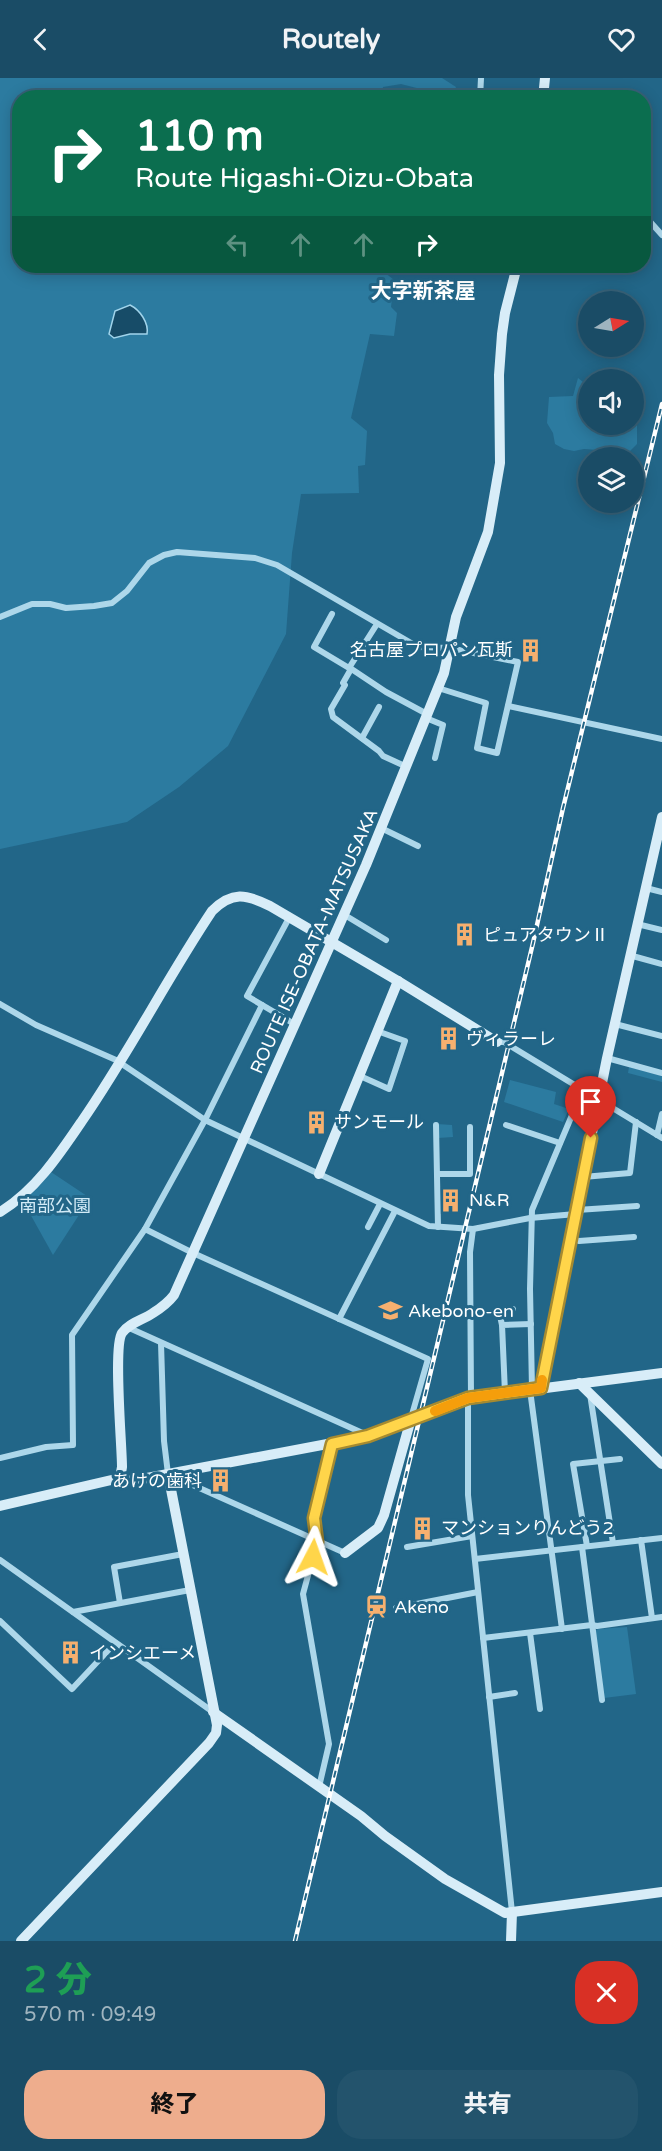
<!DOCTYPE html>
<html lang="ja">
<meta charset="utf-8">
<style>
body{margin:0;font-family:"Varela Round","Noto Sans JP",sans-serif;background:#23536c;color:#f1f3f6;height:100vh;display:flex;flex-direction:column;font-size:22px;white-space:nowrap}
*{box-sizing:border-box;margin:0}
p{font-size:20px;color:#9fb4bf}
.icon{flex:none;width:33px;height:33px;fill:none;stroke:currentColor;stroke-width:2;stroke-linecap:round;stroke-linejoin:round}
.map{position:relative;height:1863px;overflow:hidden}
.sheet{display:flex;flex-direction:column;background:#1a4c66;flex:1}
.sheet>*{flex:none}
.guide{position:absolute;left:12px;top:12px;width:639px;height:183px;border-radius:24px;box-shadow:0 3px 15px #0003,0 0 0 2px #38637a;background:#0b6e4f;color:#fff;overflow:hidden}
.needle{width:39px;rotate:79deg}
.controls{position:absolute;left:578px;top:213px;display:grid;gap:12px}
.controls a{display:grid;place-items:center;width:66px;height:66px;border-radius:50%;background:#1a4c66;box-shadow:0 3px 15px #0003,0 0 0 2px #38637a;font-size:30px}
.pin{position:absolute;display:grid;place-items:center;width:51px;height:51px;color:#fff;margin:-62px -26px;border-radius:50% 50% 50% 0;rotate:-45deg;box-shadow:0 0 6px #0007}
.pin .icon{rotate:45deg}
.me{position:absolute;width:66px;margin:-33px;rotate:4deg;stroke-linejoin:round;filter:drop-shadow(0 0 4px #0008)}
.turn{display:flex;align-items:center;gap:21px;height:126px;padding:0 24px;font-size:27px}
.turn .icon{width:78px;height:78px;stroke-width:2.5}
.turn b{display:block;font-size:42px;line-height:51px}
.lanes{display:flex;align-items:center;height:57px;padding:0 24px;background:#0003;justify-content:center;gap:30px;direction:ltr}
.lanes .off{opacity:.35}
.round{display:grid;place-items:center;flex:none;width:63px;height:63px;border-radius:24px;background:#23536c}
.overview{display:flex;align-items:center;justify-content:space-between;height:102px;padding:0 24px}
h1{font-size:36px;font-weight:800;line-height:45px;color:#1e9e55}
.primary-button{display:flex;gap:12px;margin-top:auto;padding:12px 24px}
.primary-button a{flex:1;height:69px;border-radius:24px;background:#eead8d;color:#111;font-size:24px;font-weight:800;line-height:69px;text-align:center}
.primary-button a+a{background:#23536c;color:#f1f3f6}
header{display:flex;justify-content:space-between;align-items:center;height:78px;padding:0 24px;background:#1a4c66;font-size:27px;font-weight:800}
.map>svg:first-child{display:block}
</style>
<header><svg class="icon" aria-label="back" viewBox="0 0 24 24"><path d="M15 5l-7 7 7 7"/></svg>Routely<svg class="icon" aria-label="heart" viewBox="0 0 24 24"><path d="M12 20l-8-8c-3-5 5-10 8-4 3-6 11-1 8 4z"/></svg></header>
<div class="map">
<svg width="662" height="1863" viewBox="0 0 662 1863">
<rect width="100%" height="100%" fill="#268"/>
<g fill="#2c7ba0">
<path d="M0,0H442L456,9L452,19L401,6L383,9L381,20H20V188H383L384,194L394,202L391,229L397,235L394,258L370,256L351,340L367,353L365,387L358,388L359,415L301,416L292,475L286,556L228,668L179,709L127,744L0,771Z"/>
<path d="M578,300L588,308V346H633V335L637,337V366L629,374L584,371L574,373L564,371L555,366L553,355L547,345L549,319L573,318Z"/>
<path d="M629,989L662,998V1004L628,995Z"/>
<path d="M510,1002L556,1014L554,1026L569,1031L563,1044L504,1024Z"/>
<path d="M437,1046L452,1047L453,1059L438,1060Z"/>
<path d="M51,1094L90,1120L53,1177L24,1125L25,1122Z"/>
<path d="M627,1549L636,1616L604,1620L595,1553L598,1551Z"/>
</g>
<path fill="#174c68" stroke="#a1d4eb" stroke-width="1.5" d="M130,227C140,232 149,245 147,256H130L114,260L109,256L115,233Z"/>
<g fill="none" stroke-linecap="round" stroke-linejoin="round">
<g stroke="#add7ea" stroke-width="6">
<path d="M480,20L481,0"/>
<path d="M644,137L662,157"/>
<path d="M332,536L314,569L349,590L377,546"/>
<path d="M0,539L32,526H50L66,530L94,528L112,525L127,513L149,485L164,477L177,474L255,480L277,487L418,569L449,570L518,584L497,675L477,670L486,625L438,610"/>
<path d="M350,590L386,614L427,636"/>
<path d="M351,591L343,605L345,607L331,631L333,639L379,673L383,678L407,689"/>
<path d="M508,628L662,661"/>
<path d="M426,640L443,647L435,680"/>
<path d="M362,660L379,629"/>
<path d="M381,750L418,768"/>
<path d="M646,810L662,814"/>
<path d="M343,836L386,862"/>
<path d="M289,840L247,918L296,947"/>
<path d="M637,846L662,852"/>
<path d="M629,877L662,886"/>
<path d="M0,926L36,947L116,982L205,1042L429,1148L473,1151L530,1140L576,1136"/>
<path d="M615,946L662,958"/>
<path d="M497,964H504L662,1060"/>
<path d="M607,980L662,995"/>
<path d="M360,998L389,1011L405,963L377,953"/>
<path d="M436,1047L438,1149"/>
<path d="M506,1047L560,1065"/>
<path d="M657,1057L662,1036"/>
<path d="M437,1096H470V1049"/>
<path d="M583,1099L630,1095L636,1044"/>
<path d="M577,1132L637,1128"/>
<path d="M368,1149L380,1126"/>
<path d="M145,1151L193,1175L428,1281L411,1340"/>
<path d="M571,1160L579,1163L634,1159"/>
<path d="M339,1241L395,1133"/>
<path d="M502,1247L499,1233L513,1231"/>
<path d="M127,1249L367,1357"/>
<path d="M161,1265L164,1363L168,1396L345,1475"/>
<path d="M532,1311L530,1211L532,1132L583,1011"/>
<path d="M530,1312L562,1551"/>
<path d="M505,1315L502,1247L531,1246"/>
<path d="M590,1316L613,1465"/>
<path d="M471,1319L470,1174L473,1151"/>
<path d="M468,1320V1417L512,1834"/>
<path d="M0,1380L46,1369L73,1367L72,1257L145,1151L205,1042L262,927"/>
<path d="M641,1462L652,1540"/>
<path d="M587,1468L573,1386L620,1381"/>
<path d="M407,1469L472,1458"/>
<path d="M582,1469L602,1622"/>
<path d="M475,1481L662,1460"/>
<path d="M0,1482L213,1634"/>
<path d="M120,1525L114,1489L183,1476"/>
<path d="M396,1530L478,1514"/>
<path d="M73,1534L190,1512"/>
<path d="M0,1543L72,1611L115,1565"/>
<path d="M530,1555L540,1631"/>
<path d="M483,1560L592,1547L597,1548L662,1539"/>
<path d="M489,1619L515,1615"/>
<path d="M319,1709L329,1666L303,1516L317,1464L314,1440L331,1366"/>
</g>
<g stroke="#d8edf8" stroke-width="10">
<path d="M543,20L545,0"/>
<path d="M319,1096L398,903"/>
<path d="M0,1134C35,1113 59,1077 82,1043C129,975 166,902 212,833C232,813 246,816 270,828L398,903L497,964"/>
<path d="M579,1305L662,1386"/>
<path d="M541,1310L607,980L662,739"/>
<path d="M120,1400L122,1389C122,1367 113,1268 122,1255C129,1245 143,1242 153,1235C161,1230 168,1225 174,1217L366,787L444,595L456,539L488,454L500,385L499,297L502,256L505,235L517,188"/>
<path d="M120,1400L131,1403L359,1360L468,1320L662,1295"/>
<path d="M0,1428L120,1400"/>
<path d="M345,1475L378,1450L384,1437L411,1341"/>
<path d="M213,1634L361,1738L385,1758L445,1801L505,1835L662,1814"/>
<path d="M21,1863L209,1665L216,1655L217,1647L168,1396"/>
<path d="M511,1863L512,1834"/>
</g>
<defs>
<path id="rail" d="M295,1863L533,865L563,730L662,326"/>
</defs>
<use href="#rail" stroke="#fff" stroke-width="4.5"/>
<use href="#rail" stroke="#268" stroke-width="2" stroke-dasharray="7" stroke-linecap="butt"/>
</g>
<g fill="none" stroke-linecap="round" stroke-linejoin="round">
<defs>
<path id="route" d="M313,1479L317,1464L314,1440L332,1366L368,1358L468,1320L541,1310L591,1060"/>
</defs>
<use href="#route" stroke="#a68a30" stroke-width="15"/>
<use href="#route" stroke="#ffd54a" stroke-width="10"/>
<path stroke="#f59e0b" stroke-width="10" d="M435,1333L468,1320L541,1310L542,1302"/>
</g>
<defs>
<symbol id="building-bare" viewBox="-9 -9 18 18"><path d="M-4-6H4V6H1V3H-1V6H-4ZM-2.5-4.3h1.7v1.8h-1.7ZM.8-4.3h1.7v1.8H.8ZM-2.5-1h1.7V.8h-1.7ZM.8-1h1.7V.8H.8Z" fill="#f6b06f" stroke="#268" stroke-width="2.5" paint-order="stroke"/></symbol>
<symbol id="school-bare" viewBox="-9 -9 18 18"><path d="M0-5L7-2L0 1L-7-2ZM-4 1L0 2.5L4 1V4Q0 6-4 4Z" fill="#f6b06f" stroke="#268" stroke-width="2.5" paint-order="stroke"/></symbol>
<symbol id="station-bare" viewBox="-9 -9 18 18"><path d="M-3-6H3Q5-6 5-4V2Q5 4 3 4L4.5 6H3L1.5 4h-3L-3 6H-4.5L-3 4Q-5 4-5 2V-4Q-5-6-3-6ZM-3.5-4v3h7v-3ZM-3.5 1v1.5H-2V1ZM2 1v1.5H3.5V1Z" fill="#f6b06f" stroke="#268" stroke-width="2.5" paint-order="stroke"/></symbol>
</defs>
<g fill-rule="evenodd">
<use href="#building-bare" x="514" y="556" width="33" height="33"/>
<use href="#building-bare" x="448" y="840" width="33" height="33"/>
<use href="#building-bare" x="432" y="944" width="33" height="33"/>
<use href="#building-bare" x="300" y="1028" width="33" height="33"/>
<use href="#building-bare" x="434" y="1106" width="33" height="33"/>
<use href="#school-bare" x="374" y="1216" width="33" height="33"/>
<use href="#building-bare" x="204" y="1386" width="33" height="33"/>
<use href="#building-bare" x="406" y="1434" width="33" height="33"/>
<use href="#station-bare" x="360" y="1512" width="33" height="33"/>
<use href="#building-bare" x="54" y="1558" width="33" height="33"/>
</g>
<g text-anchor="middle" stroke-width="6" stroke-linejoin="round" paint-order="stroke">
<g font-size="18" fill="#fff" stroke="#268" text-anchor="start">
<text x="513" y="578" text-anchor="end">名古屋プロパン瓦斯</text>
<text x="483" y="863">ピュアタウンⅡ</text>
<text x="466" y="967">ヴィラーレ</text>
<text x="334" y="1050">サンモール</text>
<text x="469" y="1128">N&amp;R</text>
<text x="408" y="1239">Akebono-en</text>
<text x="202" y="1409" text-anchor="end">あけの歯科</text>
<text x="441" y="1456">マンションりんどう2</text>
<text x="394" y="1535">Akeno</text>
<text x="89" y="1581">インシエーメ</text>
</g>
<g font-size="18" fill="#fff" stroke="#268">
<text transform="translate(314 863) rotate(-66)" y="6">ROUTE ISE-OBATA-MATSUSAKA</text>
</g>
<g font-size="18" fill="#d2ebf7" stroke="#268">
<text x="55" y="1134">南部公園</text>
</g>
<g font-size="21" font-weight="bold" fill="#fff" stroke="#268">
<text x="423" y="220">大字新茶屋</text>
</g>
</g>
</svg>
<div class="controls">
<a><svg class="needle" viewBox="-14 -14 28 28"><path d="M0-13l5 13h-10z" fill="#e53935"/><path d="M0 13l5-13h-10z" fill="#9fb4bf"/></svg></a>
<a><svg class="icon" aria-label="sound" viewBox="0 0 24 24"><path d="M4 9h4l5-4v14l-5-4H4zM17 9q2 3 0 6"/></svg></a>
<a><svg class="icon" aria-label="layers" viewBox="0 0 24 24"><path d="M12 4l9 5-9 5-9-5zM3 14l9 5 9-5"/></svg></a>
</div>
<div class="pin" style="left:591px;top:1060px;background:#d93025"><svg class="icon" aria-label="arrive" viewBox="0 0 24 24"><path d="M6 21V4h12l-3 4 3 4H6"/></svg></div>
<svg class="me" style="left:313px;top:1479px" viewBox="-20 -20 40 40"><path d="M0-17L14 15 0 8-14 15z" fill="#ffd54a" stroke="#fff" stroke-width="4"/></svg>
<div class="guide">
<div class="turn"><svg class="icon" aria-label="right" viewBox="0 0 24 24"><path d="M7 20v-9h11M14 6l5 5-5 5"/></svg><div><b>110 m</b>Route Higashi-Oizu-Obata</div></div>
<div class="lanes"><svg class="icon off" aria-label="left" viewBox="0 0 24 24"><path d="M17 20v-9H6M10 6l-5 5 5 5"/></svg><svg class="icon off" aria-label="ahead" viewBox="0 0 24 24"><path d="M12 20V5M6 11l6-6 6 6"/></svg><svg class="icon off" aria-label="ahead" viewBox="0 0 24 24"><path d="M12 20V5M6 11l6-6 6 6"/></svg><svg class="icon" aria-label="right" viewBox="0 0 24 24"><path d="M7 20v-9h11M14 6l5 5-5 5"/></svg></div>
</div>
</div>
<section class="sheet">
<div class="overview"><div><h1>2 分</h1><p>570 m · 09:49</p></div><a class="round" style="background:#d93025;color:#fff"><svg class="icon" aria-label="close" viewBox="0 0 24 24"><path d="M6 6l12 12M18 6L6 18"/></svg></a></div>
<div class="primary-button"><a>終了</a><a>共有</a></div>
</section>
